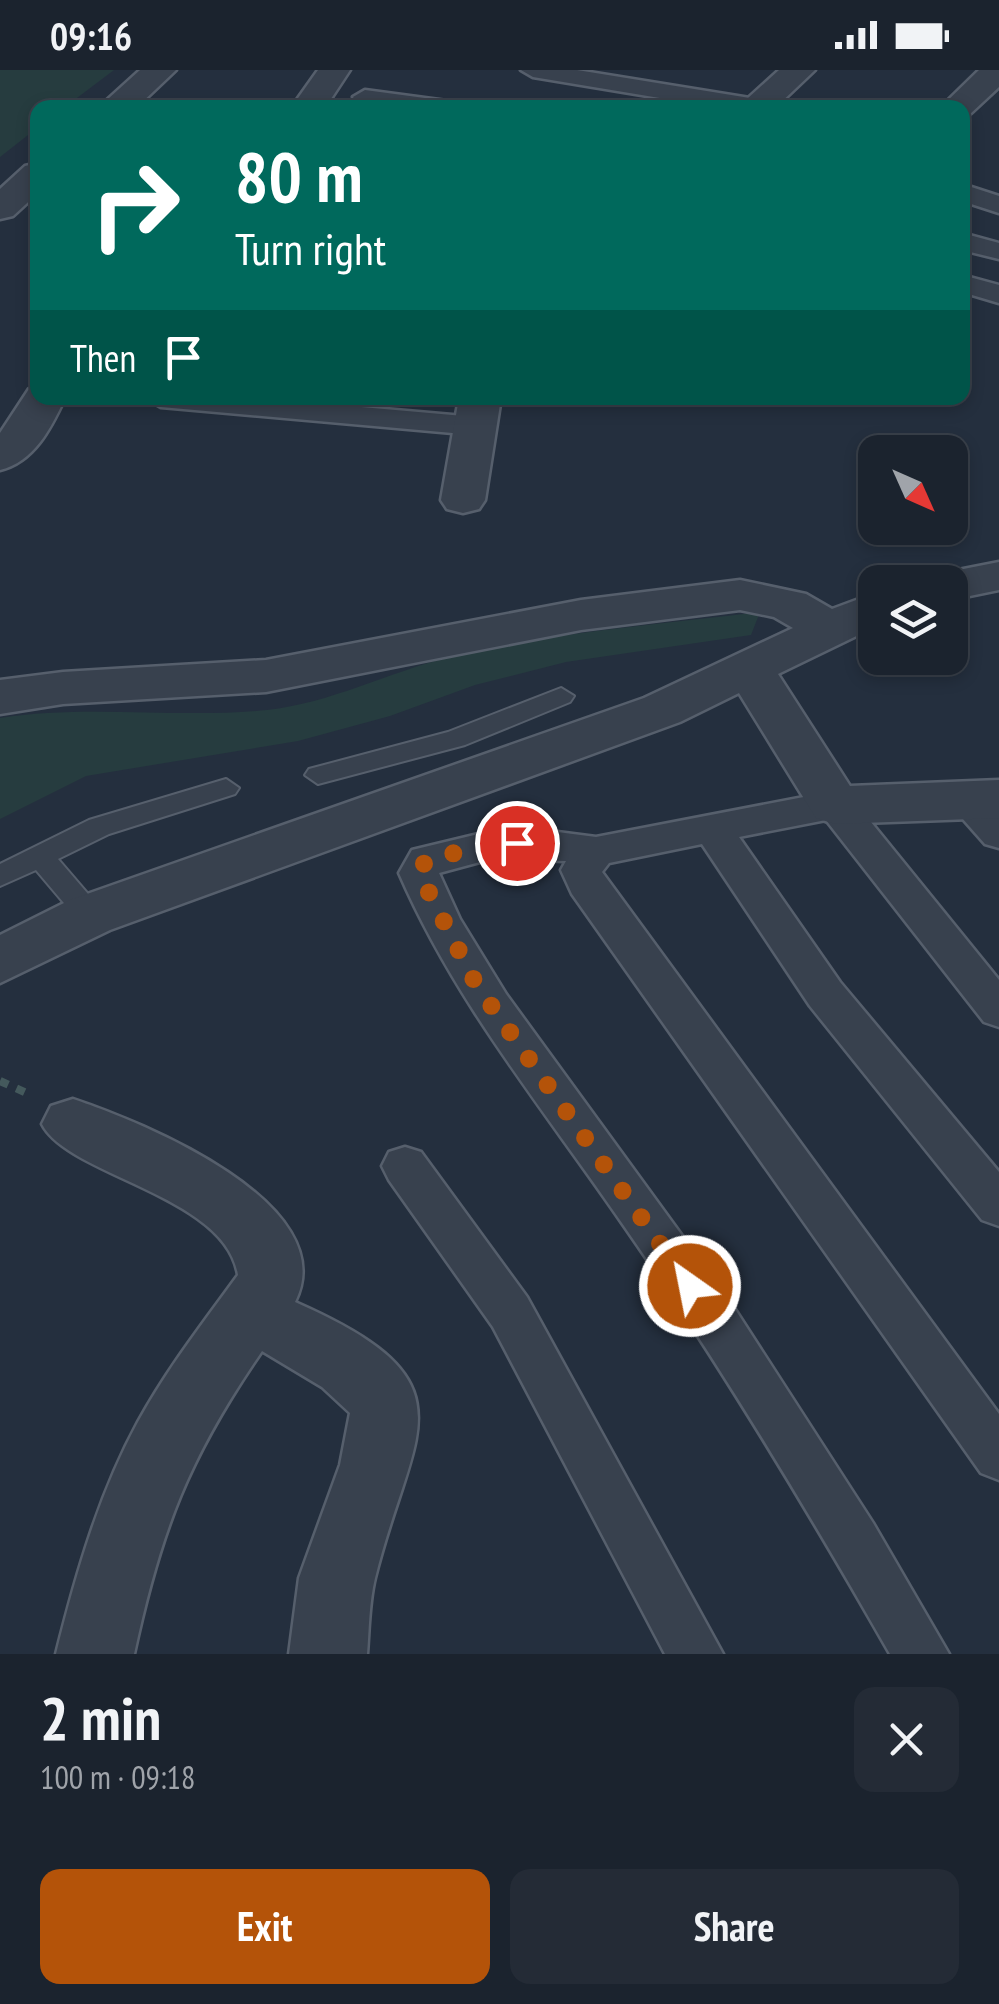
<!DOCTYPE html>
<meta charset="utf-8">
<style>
body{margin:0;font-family:"PT Sans Narrow",sans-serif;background:#242b36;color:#f1f3f6;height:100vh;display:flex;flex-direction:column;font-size:38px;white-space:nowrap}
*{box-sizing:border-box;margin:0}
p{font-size:32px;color:#a0a4aa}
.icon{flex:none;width:55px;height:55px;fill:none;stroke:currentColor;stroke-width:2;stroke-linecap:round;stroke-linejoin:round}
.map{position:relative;height:1584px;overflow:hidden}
.sheet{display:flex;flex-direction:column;background:#1b232e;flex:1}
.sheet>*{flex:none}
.hud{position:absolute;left:30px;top:30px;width:940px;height:305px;border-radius:20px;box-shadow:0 5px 15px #0003,0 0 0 2px #39404a;background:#00695c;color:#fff;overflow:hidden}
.needle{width:65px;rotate:135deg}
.buttons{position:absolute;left:858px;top:365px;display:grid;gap:20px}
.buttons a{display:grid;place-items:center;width:110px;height:110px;border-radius:20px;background:#1b232e;box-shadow:0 5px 15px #0003,0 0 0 2px #39404a;font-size:50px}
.pin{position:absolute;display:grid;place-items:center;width:85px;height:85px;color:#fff;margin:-42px;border:5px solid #fff;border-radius:50%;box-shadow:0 2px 10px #0007}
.me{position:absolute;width:110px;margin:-55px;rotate:327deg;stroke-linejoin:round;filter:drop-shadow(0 0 8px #0008)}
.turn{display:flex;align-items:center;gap:35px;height:210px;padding:0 40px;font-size:45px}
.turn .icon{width:130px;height:130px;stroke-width:2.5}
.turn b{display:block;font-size:70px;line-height:85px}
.then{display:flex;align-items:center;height:95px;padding:0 40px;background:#0003;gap:20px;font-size:38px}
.round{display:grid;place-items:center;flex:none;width:105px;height:105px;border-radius:20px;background:#242b36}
.headline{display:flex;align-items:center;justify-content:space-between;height:170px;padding:0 40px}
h1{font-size:60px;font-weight:700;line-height:75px}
.action{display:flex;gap:20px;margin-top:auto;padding:20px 40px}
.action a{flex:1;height:115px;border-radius:20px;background:#b45309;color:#fff;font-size:40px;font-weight:700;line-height:115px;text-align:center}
.action a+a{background:#242b36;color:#f1f3f6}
.status{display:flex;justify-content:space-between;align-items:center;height:70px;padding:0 50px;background:#1b232e;direction:ltr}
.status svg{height:28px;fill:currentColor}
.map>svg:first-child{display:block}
</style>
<div class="status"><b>09:16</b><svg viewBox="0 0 49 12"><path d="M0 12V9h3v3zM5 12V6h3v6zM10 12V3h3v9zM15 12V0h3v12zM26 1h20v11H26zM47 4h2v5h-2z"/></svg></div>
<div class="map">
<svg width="999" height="1584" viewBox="0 0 999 1584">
<rect width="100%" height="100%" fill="#242f3e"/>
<g fill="#263c3f">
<path d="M0,0H114L65,37L38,38L37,58L0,87Z"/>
<path d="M760,542L751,565L566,592L475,615L390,646L298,671L86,706L0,749V648C88,634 178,649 267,640C331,633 389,602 450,587C551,562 657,555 760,542Z"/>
</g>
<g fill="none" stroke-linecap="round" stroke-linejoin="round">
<defs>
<g id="service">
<path d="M561,618L574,626L570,632L465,675L318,714L305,705L309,699L448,662Z"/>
<path d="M226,709L239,718L235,724L109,764L58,789L100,838L104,845L100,852H80L36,800L0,816V794L89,750Z"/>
</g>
<g id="pedestrian">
<path d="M521,0H577L756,29L768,36L720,38L533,7Z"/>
<path d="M365,20L447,31L459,38H389L356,32L353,27Z"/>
<path d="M962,114L999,126V143L962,131Z"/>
<path d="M962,163L999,173V189L962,180Z"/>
<path d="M962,205L999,215V233L962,222Z"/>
<path d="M146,328H259L475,347L491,356L475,365L161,337Z"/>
<path d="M966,717L980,721L999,740V778L985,774L947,731L952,721Z"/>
<path d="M835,721L849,725L999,910V957L984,952L826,750L739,767L840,912L999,1102V1156L982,1150L810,936L702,774L609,793L602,802L999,1344V1410L981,1403L572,824L561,800L566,791L491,789L439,803L460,849L506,924L731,1233L873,1453L949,1584H890C806,1437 719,1292 622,1153C543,1038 455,932 399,803L412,780L491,761L542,760L596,767Z"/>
<path d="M405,1077L421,1082L527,1227L723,1584H665L493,1257L389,1110L382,1096L389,1082Z"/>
</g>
<g id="minor">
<path d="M318,0H350L325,38H291Z"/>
<path d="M779,0H815L775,38H737Z"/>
<path d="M979,0H999V17L969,45L962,47V38H940Z"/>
<path d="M38,317V328H65C51,358 34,392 0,400V363L29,319Z"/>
<path d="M459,328H501L485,430L479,439L463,443L447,439L441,430Z"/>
<path d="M999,492V520L950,530V512H928L933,505Z"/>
<path d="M740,510L806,524L832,539L875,523V557L778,604L850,716L999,710V748L835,754L816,748L739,623L680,652L110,860L0,913V865L70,830L644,628L793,558L774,547L740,540L581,560L266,622L63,634L0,644V610L63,602L266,590L581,530Z"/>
<path d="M73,1029C142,1052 344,1134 295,1232C479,1313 412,1358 375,1508C369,1532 369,1559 367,1584H289L299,1508L340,1395L350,1343L322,1317L262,1281C189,1387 161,1459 134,1584H56C76,1504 99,1424 138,1352C167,1299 203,1253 238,1205C226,1125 68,1106 42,1054L51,1036Z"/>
</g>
<g id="tertiary">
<path d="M140,0H176L136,38H98Z"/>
<path d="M38,93V123L13,146L0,149V119L25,96Z"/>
</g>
</defs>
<use href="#service" stroke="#565f6c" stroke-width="4"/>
<use href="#pedestrian" stroke="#565f6c" stroke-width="5"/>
<use href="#minor" stroke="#565f6c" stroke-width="5"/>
<use href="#tertiary" stroke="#565f6c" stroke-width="5"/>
<path stroke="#44595c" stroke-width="8" stroke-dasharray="9 9" stroke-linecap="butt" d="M0,1011L31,1025"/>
<use href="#service" fill="#38414e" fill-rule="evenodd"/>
<use href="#pedestrian" fill="#38414e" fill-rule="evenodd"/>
<use href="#minor" fill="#38414e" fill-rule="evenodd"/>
<use href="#tertiary" fill="#38414e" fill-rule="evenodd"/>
</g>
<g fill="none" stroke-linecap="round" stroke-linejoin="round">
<path stroke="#b45309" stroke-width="18" stroke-dasharray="0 32.4" d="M517,773L491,774L426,790L419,803L476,914L690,1216"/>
</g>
</svg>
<div class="buttons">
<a><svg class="needle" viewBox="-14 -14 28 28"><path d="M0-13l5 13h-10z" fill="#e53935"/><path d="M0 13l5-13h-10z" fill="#a0a4aa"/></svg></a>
<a><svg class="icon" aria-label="layers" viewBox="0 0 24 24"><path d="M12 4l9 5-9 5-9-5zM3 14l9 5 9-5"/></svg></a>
</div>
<div class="pin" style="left:517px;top:773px;background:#d93025"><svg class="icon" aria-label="arrive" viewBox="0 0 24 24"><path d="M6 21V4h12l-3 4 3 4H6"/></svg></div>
<svg class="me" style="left:690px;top:1216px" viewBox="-20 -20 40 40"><circle r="17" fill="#b45309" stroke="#fff" stroke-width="3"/><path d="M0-11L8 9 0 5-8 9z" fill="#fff"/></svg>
<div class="hud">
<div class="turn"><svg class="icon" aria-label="right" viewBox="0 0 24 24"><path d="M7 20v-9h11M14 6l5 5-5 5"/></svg><div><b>80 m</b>Turn right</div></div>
<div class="then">Then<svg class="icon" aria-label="arrive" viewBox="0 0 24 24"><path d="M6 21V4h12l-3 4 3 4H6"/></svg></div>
</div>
</div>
<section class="sheet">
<div class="headline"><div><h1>2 min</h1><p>100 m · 09:18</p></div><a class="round"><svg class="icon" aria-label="close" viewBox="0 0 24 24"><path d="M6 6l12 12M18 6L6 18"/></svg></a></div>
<div class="action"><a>Exit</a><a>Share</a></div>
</section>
